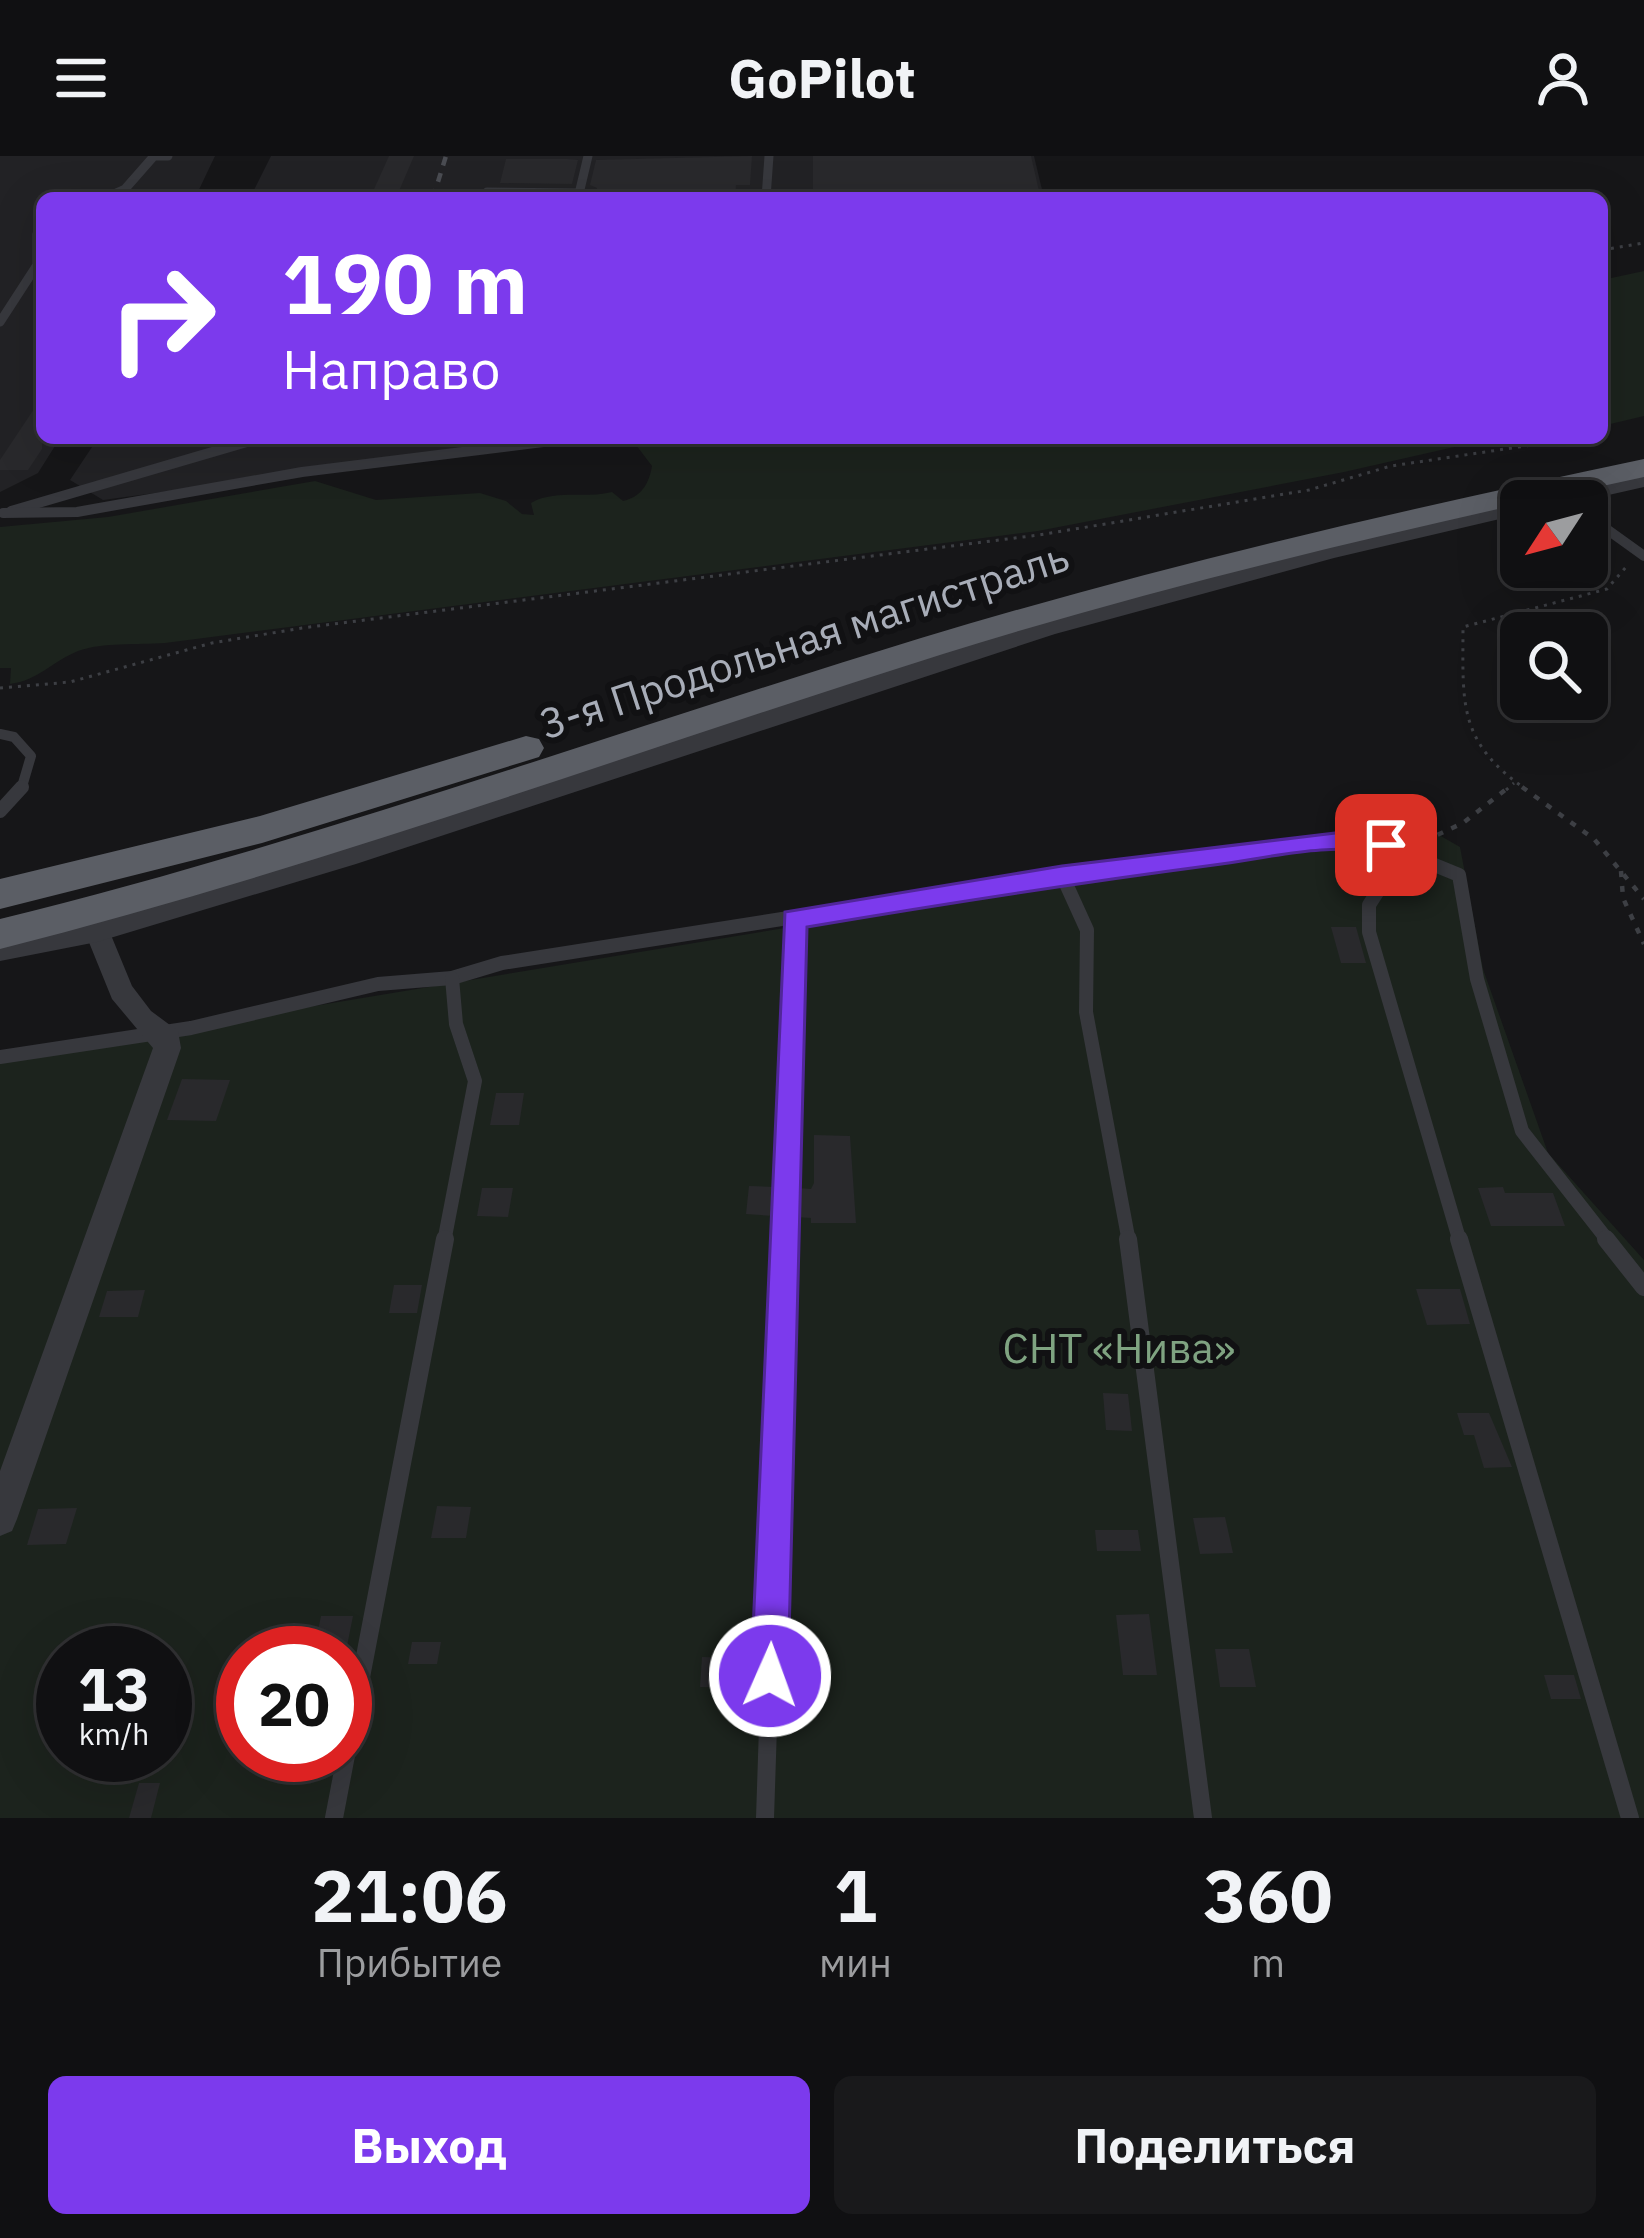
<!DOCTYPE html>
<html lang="ru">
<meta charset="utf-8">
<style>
body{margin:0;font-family:"IBM Plex Sans",sans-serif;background:#19191b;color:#f1f3f6;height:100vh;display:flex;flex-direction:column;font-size:45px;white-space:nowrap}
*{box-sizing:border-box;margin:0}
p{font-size:39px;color:#9c9d9f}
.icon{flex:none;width:66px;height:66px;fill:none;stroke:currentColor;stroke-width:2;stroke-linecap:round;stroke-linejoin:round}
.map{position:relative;height:1662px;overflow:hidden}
.panel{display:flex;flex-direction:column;background:#101012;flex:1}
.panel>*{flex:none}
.banner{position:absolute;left:36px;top:36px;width:1572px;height:252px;border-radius:18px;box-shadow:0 12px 48px #0002,0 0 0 3px #303032;background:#7c3aed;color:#fff;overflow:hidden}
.needle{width:78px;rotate:234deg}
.fabs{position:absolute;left:1500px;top:324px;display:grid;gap:24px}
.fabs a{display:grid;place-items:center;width:108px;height:108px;border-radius:18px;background:#101012;box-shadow:0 12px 48px #0002,0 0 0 3px #303032;font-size:60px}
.speed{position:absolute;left:36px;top:1470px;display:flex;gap:24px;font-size:60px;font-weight:700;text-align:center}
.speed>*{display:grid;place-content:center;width:156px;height:156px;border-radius:50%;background:#101012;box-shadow:0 12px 48px #0002,0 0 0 3px #303032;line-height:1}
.speed small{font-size:30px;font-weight:400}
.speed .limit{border:18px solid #d22;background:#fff;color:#111}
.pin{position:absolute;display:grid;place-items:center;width:102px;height:102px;color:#fff;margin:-51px;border-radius:24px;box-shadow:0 6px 18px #0006}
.me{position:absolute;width:132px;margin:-66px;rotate:2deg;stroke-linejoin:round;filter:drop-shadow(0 0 9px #0008)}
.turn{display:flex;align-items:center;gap:42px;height:252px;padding:0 48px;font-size:54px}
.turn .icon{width:156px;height:156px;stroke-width:2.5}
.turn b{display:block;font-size:84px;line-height:102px}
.eta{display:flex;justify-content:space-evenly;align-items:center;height:204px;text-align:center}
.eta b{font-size:72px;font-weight:700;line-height:84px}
.button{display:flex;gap:24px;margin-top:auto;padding:24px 48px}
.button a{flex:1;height:138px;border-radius:18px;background:#7c3aed;color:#fff;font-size:48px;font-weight:700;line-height:138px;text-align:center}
.button a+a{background:#19191b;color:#f1f3f6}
header{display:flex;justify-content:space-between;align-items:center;height:156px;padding:0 48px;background:#101012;font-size:54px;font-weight:700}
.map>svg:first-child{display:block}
</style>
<header><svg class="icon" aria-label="menu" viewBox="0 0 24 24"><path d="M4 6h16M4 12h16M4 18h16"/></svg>GoPilot<svg class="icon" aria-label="person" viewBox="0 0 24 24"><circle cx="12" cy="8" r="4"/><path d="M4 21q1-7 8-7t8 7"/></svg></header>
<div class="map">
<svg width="1644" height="1662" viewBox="0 0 1644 1662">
<rect width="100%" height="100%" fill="#161618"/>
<g fill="#222225">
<path d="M0,0H215L195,42H42V282H60L38,317L0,336Z"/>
<path d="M271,0H1034L1044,42H250Z"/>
<path d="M98,282H567L103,344L70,324Z"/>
</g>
<g fill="#1c231d" fill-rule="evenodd">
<path d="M1644,115V260L1602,270V124Z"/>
<path d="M685,282H1494L1344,316L1038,375L165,487C138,489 103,486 78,495C51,506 39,524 10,528L11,512H0V371L108,361L315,325L376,344L480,337L506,345L522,358L534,359L531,347C556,333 585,343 612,336L623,345C641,341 649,328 652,310L636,289Z"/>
<path d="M1418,667L1460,691L1483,813L1548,997L1644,1104V1662H0V902ZM63,1497H165V1599H63ZM243,1497H345V1599H243Z"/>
</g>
<g fill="#29292c">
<path d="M389,0H414L396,42H370Z"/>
<path d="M752,0L750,29H736L735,42H596L597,32L590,29L596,4Z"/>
<path d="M813,0H1031L1039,35H813Z"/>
<path d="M506,3H567L578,4L572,28L500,27Z"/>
<path d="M42,241V293L28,314H0V304Z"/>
<path d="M1331,771H1356L1366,807H1341Z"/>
<path d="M182,923L230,924L216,965L167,964Z"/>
<path d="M496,937H524L519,969H490Z"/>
<path d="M814,979L850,980L856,1067H811V1062L796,1061L797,1032L811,1033L814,1027Z"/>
<path d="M749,1030L774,1031V1060L746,1058Z"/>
<path d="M1503,1031L1505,1037H1553L1565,1070H1491L1478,1032Z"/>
<path d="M482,1032H513L508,1061L477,1060Z"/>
<path d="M394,1129H422L417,1157H389Z"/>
<path d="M1416,1133H1460L1470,1168L1427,1169Z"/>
<path d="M145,1134L138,1161H99L107,1135Z"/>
<path d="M1103,1237L1128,1238L1132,1275L1106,1274Z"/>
<path d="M1457,1257H1489L1512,1311L1484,1312L1474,1279H1464Z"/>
<path d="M437,1350L471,1351L466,1382H431Z"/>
<path d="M77,1352L66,1388L27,1389L38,1353Z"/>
<path d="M1225,1361L1233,1397L1200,1398L1193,1362Z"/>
<path d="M1095,1374H1138L1141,1395H1097Z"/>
<path d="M1149,1458L1157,1519H1123L1116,1459Z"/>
<path d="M321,1460H353L346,1495L314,1494Z"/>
<path d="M412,1486H441L437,1508H408Z"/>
<path d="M1215,1493H1249L1256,1531H1220Z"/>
<path d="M702,1501L742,1502L741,1532L700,1531Z"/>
<path d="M1544,1519H1574L1581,1543H1551Z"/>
<path d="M139,1627H160L151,1662H129Z"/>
</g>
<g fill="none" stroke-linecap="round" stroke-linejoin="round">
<g stroke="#3d3f44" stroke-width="3" stroke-dasharray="3 6" stroke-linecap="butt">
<path d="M1602,94L1644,87"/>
<path d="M0,532L70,526L212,487L302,472L1039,379L1309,334L1391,310L1532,289L1528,282"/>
<path d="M1506,634L1514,627"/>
<path d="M1527,634C1457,586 1463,547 1463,471L1607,433L1626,411"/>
</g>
<g stroke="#3d3f44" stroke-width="4.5" stroke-dasharray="6 9" stroke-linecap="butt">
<path d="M1522,631L1594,683L1644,743"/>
<path d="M1424,685L1463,667L1509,631"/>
<path d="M1621,715L1623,742L1644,788"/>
</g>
<g stroke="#37383d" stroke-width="9">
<path d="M487,36L579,37"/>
<path d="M105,42L125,33L154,0H168"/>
<path d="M578,42L588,0"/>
<path d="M766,42L769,0"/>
<path d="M0,166L37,109V78L42,67"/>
</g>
<g stroke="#37383d" stroke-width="10">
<path d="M11,355L260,282"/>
<path d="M3,357L77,356L302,316L575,282"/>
<path d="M1587,359L1644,400"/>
<path d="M0,578L14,581L31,600L21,634"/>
</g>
<g stroke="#37383d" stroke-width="14">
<path d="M0,655L22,631"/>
<path d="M1403,696L1369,749V776L1460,1086"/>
<path d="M1062,719L1087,774L1086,856L1129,1086"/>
<path d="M0,901L191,872L378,828L452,822L502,807L1062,719L1335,684L1376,685L1459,719L1477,823L1522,975L1609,1086"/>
<path d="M444,1086L475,925L456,868L452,822"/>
<path d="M784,1086L794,763"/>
</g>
<g stroke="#37383d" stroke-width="18">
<path d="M1128,1083L1203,1662"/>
<path d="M1459,1083L1630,1662"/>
<path d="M1606,1083L1644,1131"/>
<path d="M334,1662L445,1083"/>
<path d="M765,1662L784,1083"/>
</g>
<path fill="#37383d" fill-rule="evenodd" d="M97,764L106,767L132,830L151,855L178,875L181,892L17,1363L12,1375L0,1380V1315L153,892L112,843L84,774Z"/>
<g fill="#37383d" fill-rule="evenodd">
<path d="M1644,317V331L1582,345H1537L1540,340Z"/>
<path d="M1521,344L1526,345H1521V358L1334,402L1055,478L356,708L97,786L0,805V781L97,762L336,692L1037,466L1319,391Z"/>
</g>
<g fill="#5b5e65" fill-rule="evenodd">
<path d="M1644,303V321C1411,371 1174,426 943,498C628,597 320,712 0,793V763C313,686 613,576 921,482C1159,410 1401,354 1644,303Z"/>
<path d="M526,580L539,583L544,592L539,601L262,687L0,753V723L260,660Z"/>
</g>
<path stroke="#4a4c52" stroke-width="4.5" stroke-dasharray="9 8" stroke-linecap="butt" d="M433,42L446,0"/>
</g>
<path fill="#7c3aed" stroke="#51269a" stroke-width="3" d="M1360,674L1395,682L1398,689L1386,698C1331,685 1269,702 1214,709C1078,727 942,748 807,771L788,1520L783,1533L770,1539L756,1533L751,1520L785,756L1062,710Z"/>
<g text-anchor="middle" stroke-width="12" stroke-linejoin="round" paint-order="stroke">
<g font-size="42" fill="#a8adb8" stroke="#111113">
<text transform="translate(804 484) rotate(-18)" y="15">3-я Продольная магистраль</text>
</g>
<g font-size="42" fill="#7fa381" stroke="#111113">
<text x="1119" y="1207">СНТ «Нива»</text>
</g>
</g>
</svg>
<div class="fabs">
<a><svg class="needle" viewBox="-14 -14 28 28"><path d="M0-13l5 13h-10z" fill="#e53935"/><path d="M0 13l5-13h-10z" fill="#9c9d9f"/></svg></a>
<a><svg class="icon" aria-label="search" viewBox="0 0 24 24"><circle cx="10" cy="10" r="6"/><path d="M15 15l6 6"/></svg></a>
</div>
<div class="speed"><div>13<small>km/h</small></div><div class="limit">20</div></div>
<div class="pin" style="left:1386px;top:689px;background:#d93025"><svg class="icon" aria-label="arrive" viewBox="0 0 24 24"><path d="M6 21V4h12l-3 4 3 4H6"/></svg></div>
<svg class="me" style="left:770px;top:1520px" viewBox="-20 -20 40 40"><circle r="17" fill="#7c3aed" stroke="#fff" stroke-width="3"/><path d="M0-11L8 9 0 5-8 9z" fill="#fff"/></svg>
<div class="banner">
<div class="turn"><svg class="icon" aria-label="right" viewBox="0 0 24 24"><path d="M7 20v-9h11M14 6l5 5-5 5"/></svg><div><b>190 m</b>Направо</div></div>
</div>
</div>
<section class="panel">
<div class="eta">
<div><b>21:06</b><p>Прибытие</p></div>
<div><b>1</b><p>мин</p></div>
<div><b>360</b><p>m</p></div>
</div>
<div class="button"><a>Выход</a><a>Поделиться</a></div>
</section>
